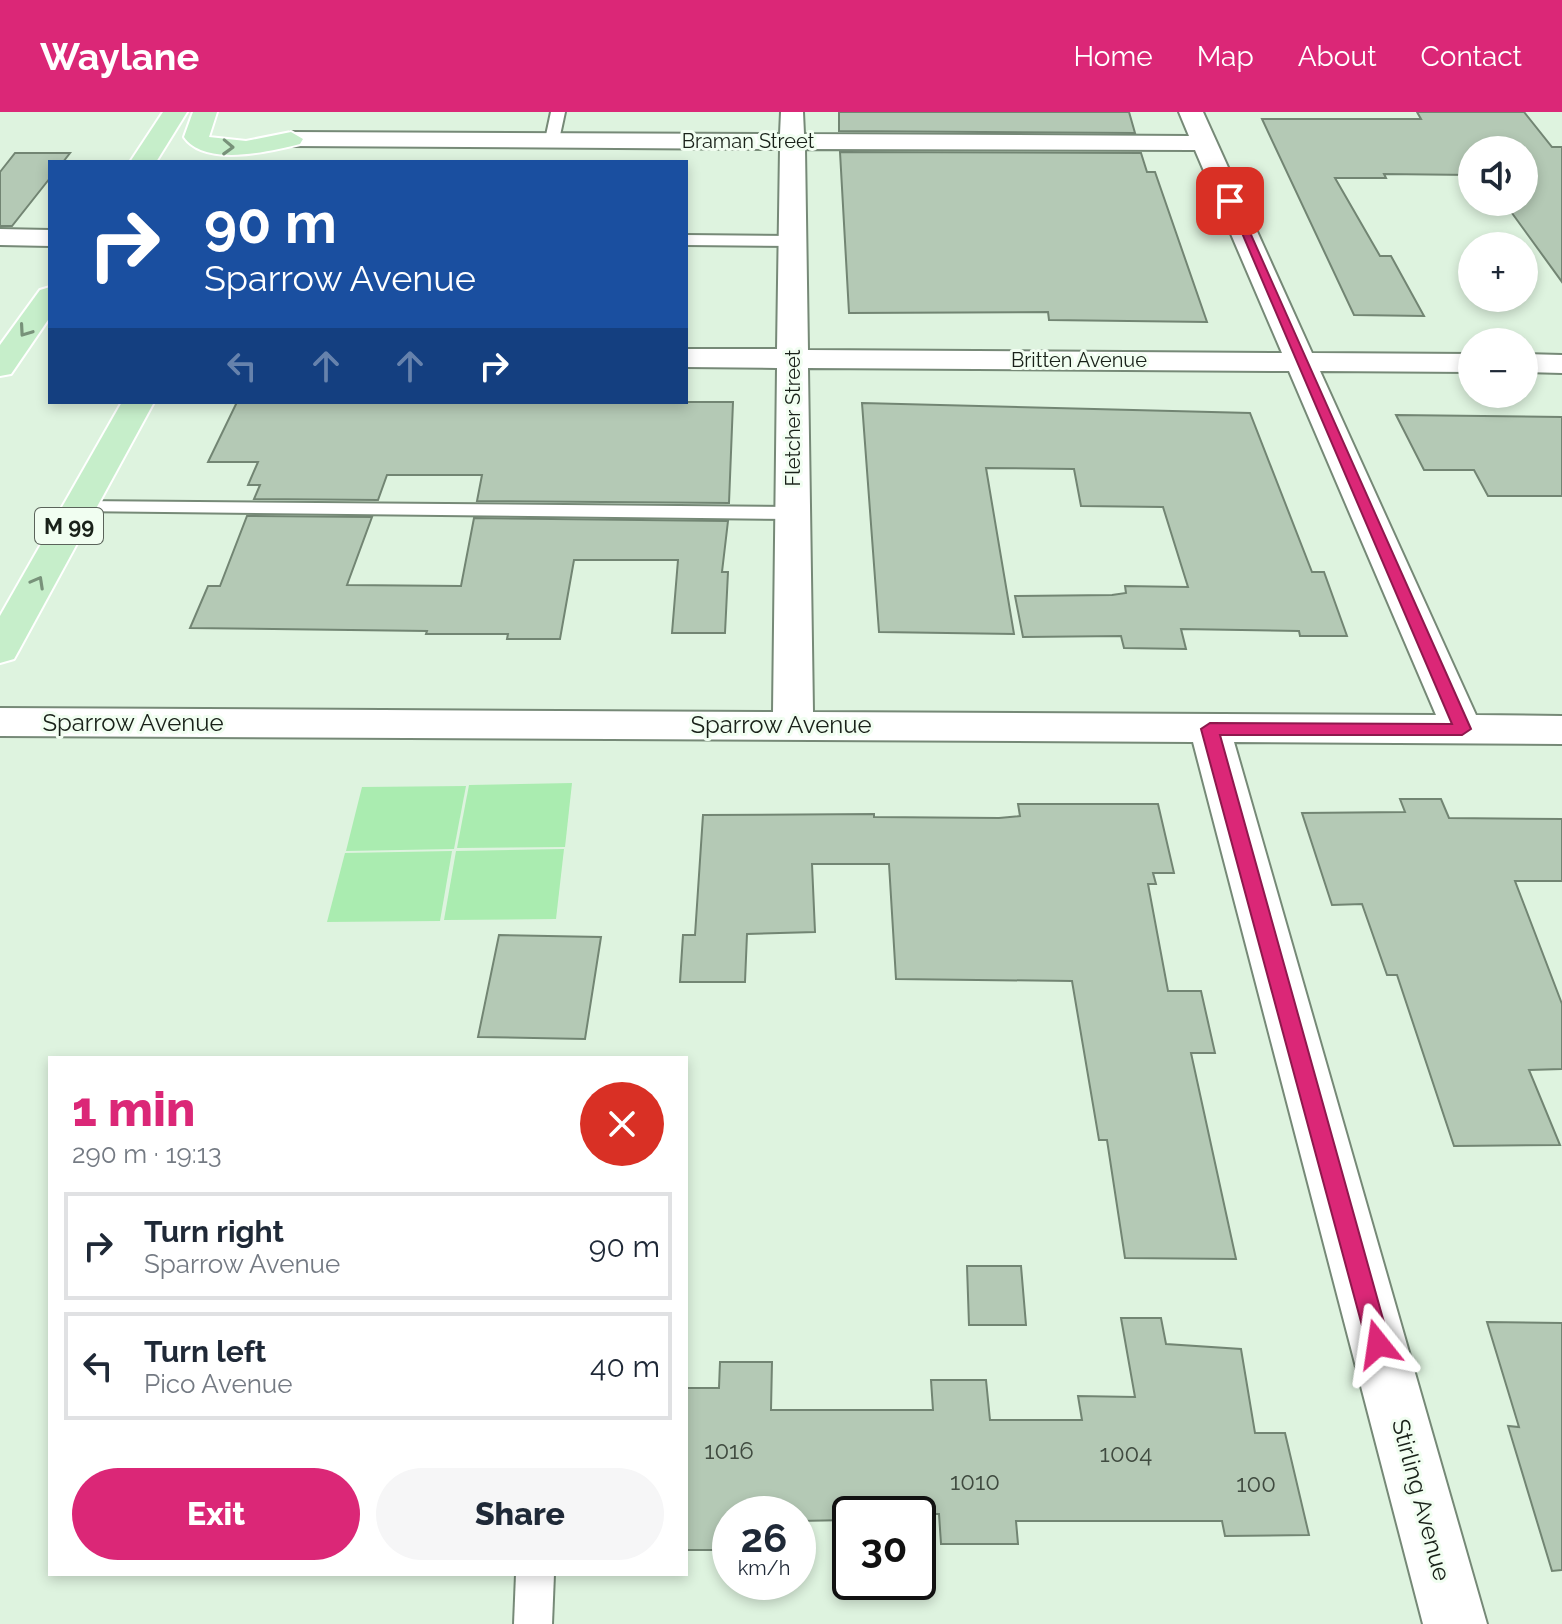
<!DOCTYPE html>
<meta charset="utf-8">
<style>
body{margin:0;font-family:Raleway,sans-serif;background:#f6f6f7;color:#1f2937;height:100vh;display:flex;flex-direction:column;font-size:30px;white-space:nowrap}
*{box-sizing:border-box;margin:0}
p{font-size:26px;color:#747a83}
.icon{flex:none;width:44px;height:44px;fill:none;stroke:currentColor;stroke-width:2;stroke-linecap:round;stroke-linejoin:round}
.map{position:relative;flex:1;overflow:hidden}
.side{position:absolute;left:48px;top:944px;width:640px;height:520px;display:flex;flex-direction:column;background:#fff;border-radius:0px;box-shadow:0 4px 12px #0003}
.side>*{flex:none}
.top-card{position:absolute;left:48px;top:48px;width:640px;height:244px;border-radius:0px;box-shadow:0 4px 12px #0003;background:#1a4fa0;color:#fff;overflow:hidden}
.fabs{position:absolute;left:1458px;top:24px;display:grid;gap:16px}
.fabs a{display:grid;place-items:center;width:80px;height:80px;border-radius:50%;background:#fff;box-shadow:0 4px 12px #0003;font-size:40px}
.speed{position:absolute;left:712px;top:1384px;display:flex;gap:16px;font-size:40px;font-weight:700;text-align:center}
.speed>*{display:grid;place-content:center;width:104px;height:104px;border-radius:50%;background:#fff;box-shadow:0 4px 12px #0003;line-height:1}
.speed small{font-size:20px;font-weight:400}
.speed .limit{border:4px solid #111;border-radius:12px;background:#fff;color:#111}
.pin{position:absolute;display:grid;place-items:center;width:68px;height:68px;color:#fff;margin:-34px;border-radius:16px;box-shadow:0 4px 12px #0006}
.me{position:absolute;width:88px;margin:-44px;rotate:345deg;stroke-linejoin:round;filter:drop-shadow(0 0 6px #0008)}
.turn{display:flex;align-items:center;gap:28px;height:168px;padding:0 24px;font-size:36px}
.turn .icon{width:104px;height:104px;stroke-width:2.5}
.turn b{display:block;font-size:56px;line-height:68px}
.lanes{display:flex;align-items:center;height:76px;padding:0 24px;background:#0003;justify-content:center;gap:40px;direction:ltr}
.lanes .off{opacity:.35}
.round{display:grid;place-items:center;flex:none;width:84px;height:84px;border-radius:42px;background:#f6f6f7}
.headline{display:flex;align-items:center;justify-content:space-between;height:136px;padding:0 24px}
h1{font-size:48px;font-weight:800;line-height:60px;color:#db2777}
.action{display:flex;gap:16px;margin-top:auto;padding:16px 24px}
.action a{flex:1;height:92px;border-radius:48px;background:#db2777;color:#fff;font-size:32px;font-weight:800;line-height:92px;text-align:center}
.action a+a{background:#f6f6f7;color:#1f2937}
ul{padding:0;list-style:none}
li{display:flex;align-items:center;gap:24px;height:108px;margin:0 16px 12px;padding:0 8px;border:4px solid #e0e1e3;border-radius:0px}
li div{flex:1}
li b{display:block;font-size:30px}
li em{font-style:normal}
header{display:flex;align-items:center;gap:48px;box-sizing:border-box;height:112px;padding:0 40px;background:#db2777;color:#fff}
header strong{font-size:38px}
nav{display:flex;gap:44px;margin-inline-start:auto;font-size:28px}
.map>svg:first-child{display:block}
</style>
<header>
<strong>Waylane</strong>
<nav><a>Home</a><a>Map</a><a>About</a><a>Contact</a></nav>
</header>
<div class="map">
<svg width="1562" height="1512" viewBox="0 0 1562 1512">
<rect width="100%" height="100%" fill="#def3df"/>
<g fill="#aaecb0">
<path d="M572,671L565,735L457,736L469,673Z"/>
<path d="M466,674L454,737L346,739L362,675Z"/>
<path d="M564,737L556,807L444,808L456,739Z"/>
<path d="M452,739L440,809L327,810L345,741Z"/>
</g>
<g fill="#b4c9b5" stroke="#728573" stroke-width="2">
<path d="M839,0H1129L1135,21L839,19Z"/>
<path d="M1417,0H1524L1552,35H1562V170L1504,90H1524V38H1472V63L1384,62L1386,66H1335L1380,144H1391L1424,204L1354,203L1262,7H1421Z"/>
<path d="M840,40L1141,41L1147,60H1155L1207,210L1049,208L1048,200L849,201Z"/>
<path d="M15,41H70L63,50H50V66L12,114H0V60Z"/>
<path d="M237,290H733L729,391L477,389L482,363H387L378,388L254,387L260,373H248L258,350H208Z"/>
<path d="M862,291L1250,301L1312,460H1324L1347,524H1300L1299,519L1181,517L1186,537L1124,536L1121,524L1023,525L1015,484L1112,483L1126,481L1125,474L1188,475L1163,395L1081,394L1074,357L986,356L1014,522L879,520Z"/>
<path d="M1396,303L1562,305V384H1488L1474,358H1424Z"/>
<path d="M247,404L372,405L347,473L461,474L474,406L728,409L722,460H728L725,521H672L678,448H574L560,527H507L508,522H426L427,519L190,516L208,474H220Z"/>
<path d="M1400,687H1441L1449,706L1562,707V769H1515L1562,892V957L1529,958L1560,1033L1454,1034L1397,863H1387L1362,792L1332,793L1302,701L1405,700Z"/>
<path d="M1018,692H1158L1174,761H1153L1156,772H1148L1168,879H1201L1215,941H1191L1236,1147L1125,1146L1107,1028H1099L1072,869L896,867L889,752H812L815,820L747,822L745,870H680L683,823H695L703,703L874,702V705L999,706L1020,704Z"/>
<path d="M499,823L601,825L585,927L478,925Z"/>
<path d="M967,1154H1021L1026,1213H969Z"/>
<path d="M1121,1206H1161L1166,1232L1241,1237L1255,1321H1285L1309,1423L1225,1424L1222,1409H1016L1018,1432H941L939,1402H850V1408L798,1409V1402H730V1438H686V1276H719L720,1250H772L771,1298H933L931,1268H986L990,1308H1082L1078,1284L1135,1285Z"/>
<path d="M1487,1210L1562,1211V1458L1552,1459L1508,1314L1519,1315Z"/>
</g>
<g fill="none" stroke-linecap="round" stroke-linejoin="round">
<defs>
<g id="service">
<path d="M551,0H565L559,28L552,32L545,28Z"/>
<path d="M686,123L792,124L800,129L792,134L686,133Z"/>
<path d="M80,389L793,395L803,401L793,407L73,399L70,395L73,391Z"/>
<path d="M516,1462H554L552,1512H514Z"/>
</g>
<g id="minor">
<path d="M781,0H803L804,22L1189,24L1179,0H1203L1312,241L1472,242V260L1320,259L1476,603L1562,604V632L1234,630L1487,1512H1423L1193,630L0,624V596L773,600L777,256L686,255V237H777L780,37L291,34L279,27L291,20L780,22ZM805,37L1195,38L1282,241L808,238ZM808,256L1289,259L1436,603L813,600Z"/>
<path d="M0,117L50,118V134L0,133Z"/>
<path d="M1524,242L1562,243V261L1524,260Z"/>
</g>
<g id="primary">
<path d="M163,0H187L156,50H130Z"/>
<path d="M193,0H217L209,25L246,29L291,20L303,27L300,32C268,40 205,55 184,25Z"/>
<path d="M50,175V205L11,262L0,264V233L40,178Z"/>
<path d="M122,290H154L19,538L14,547L0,551V504Z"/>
</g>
</defs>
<use href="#service" stroke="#768977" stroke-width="4"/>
<use href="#minor" stroke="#768977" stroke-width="4"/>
<use href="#primary" stroke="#fff" stroke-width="4"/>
<use href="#service" fill="#fff" fill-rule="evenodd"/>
<use href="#minor" fill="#fff" fill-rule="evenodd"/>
<use href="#primary" fill="#c6eeca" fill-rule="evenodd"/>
</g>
<defs><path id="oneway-chevron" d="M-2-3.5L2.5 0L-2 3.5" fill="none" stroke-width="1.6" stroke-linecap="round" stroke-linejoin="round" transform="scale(2)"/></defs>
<g stroke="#78927a">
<use href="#oneway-chevron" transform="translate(228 35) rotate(2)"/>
<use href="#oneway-chevron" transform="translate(25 219) rotate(125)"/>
<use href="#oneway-chevron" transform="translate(38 470) rotate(-61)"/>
</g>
<path fill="#db2777" stroke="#8e194d" stroke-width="2" d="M1227,86L1236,89L1471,617L1462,623H1220L1390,1232L1387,1240L1378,1244L1370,1240L1367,1232L1201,617L1210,611L1452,612Z"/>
<g text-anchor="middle" stroke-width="6" stroke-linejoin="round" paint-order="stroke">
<g font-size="20" fill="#192119" stroke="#f1fef1">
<text x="748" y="36">Braman Street</text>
<text x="1079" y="255">Britten Avenue</text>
<text transform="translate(793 306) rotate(-90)" y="7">Fletcher Street</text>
</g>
<rect fill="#f1fef1" stroke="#5a635a" stroke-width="2" x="35" y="396" width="68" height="36" rx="6"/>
<g font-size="22" font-weight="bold" fill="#192119">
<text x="69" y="422">M 99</text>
</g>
<g font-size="24" fill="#192119" stroke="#f1fef1">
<text x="133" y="619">Sparrow Avenue</text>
<text x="781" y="621">Sparrow Avenue</text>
<text transform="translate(1421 1388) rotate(75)" y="8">Stirling Avenue</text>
</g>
<g font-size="24" fill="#404b40">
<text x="729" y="1347">1016</text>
<text x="1126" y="1350">1004</text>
<text x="975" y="1378">1010</text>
<text x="1256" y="1380">100</text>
</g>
</g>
</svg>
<div class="fabs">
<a><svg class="icon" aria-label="sound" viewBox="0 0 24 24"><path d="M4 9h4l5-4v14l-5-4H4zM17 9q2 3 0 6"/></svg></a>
<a>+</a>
<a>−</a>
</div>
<div class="speed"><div>26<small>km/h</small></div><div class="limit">30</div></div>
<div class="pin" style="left:1230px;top:89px;background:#d93025"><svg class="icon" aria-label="arrive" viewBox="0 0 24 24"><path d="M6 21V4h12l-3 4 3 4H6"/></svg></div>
<svg class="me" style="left:1378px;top:1232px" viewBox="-20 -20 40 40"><path d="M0-17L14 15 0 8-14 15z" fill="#db2777" stroke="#fff" stroke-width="4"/></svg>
<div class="top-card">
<div class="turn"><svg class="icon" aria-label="right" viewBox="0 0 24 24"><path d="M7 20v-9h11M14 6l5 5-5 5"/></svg><div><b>90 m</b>Sparrow Avenue</div></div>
<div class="lanes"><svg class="icon off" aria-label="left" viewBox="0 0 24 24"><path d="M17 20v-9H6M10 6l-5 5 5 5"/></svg><svg class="icon off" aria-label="ahead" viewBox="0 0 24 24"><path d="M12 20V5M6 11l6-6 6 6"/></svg><svg class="icon off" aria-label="ahead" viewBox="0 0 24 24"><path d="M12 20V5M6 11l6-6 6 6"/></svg><svg class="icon" aria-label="right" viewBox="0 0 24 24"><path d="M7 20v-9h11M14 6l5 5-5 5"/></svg></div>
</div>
<section class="side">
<div class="headline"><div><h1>1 min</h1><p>290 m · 19:13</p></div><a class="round" style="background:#d93025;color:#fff"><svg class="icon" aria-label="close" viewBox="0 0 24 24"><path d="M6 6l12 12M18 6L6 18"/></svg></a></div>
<ul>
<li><svg class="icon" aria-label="right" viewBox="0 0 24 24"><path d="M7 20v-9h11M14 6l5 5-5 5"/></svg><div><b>Turn right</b><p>Sparrow Avenue</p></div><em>90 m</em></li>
<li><svg class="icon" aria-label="left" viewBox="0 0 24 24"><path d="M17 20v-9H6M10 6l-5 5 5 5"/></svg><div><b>Turn left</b><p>Pico Avenue</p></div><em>40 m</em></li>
</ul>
<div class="action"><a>Exit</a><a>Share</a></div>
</section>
</div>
